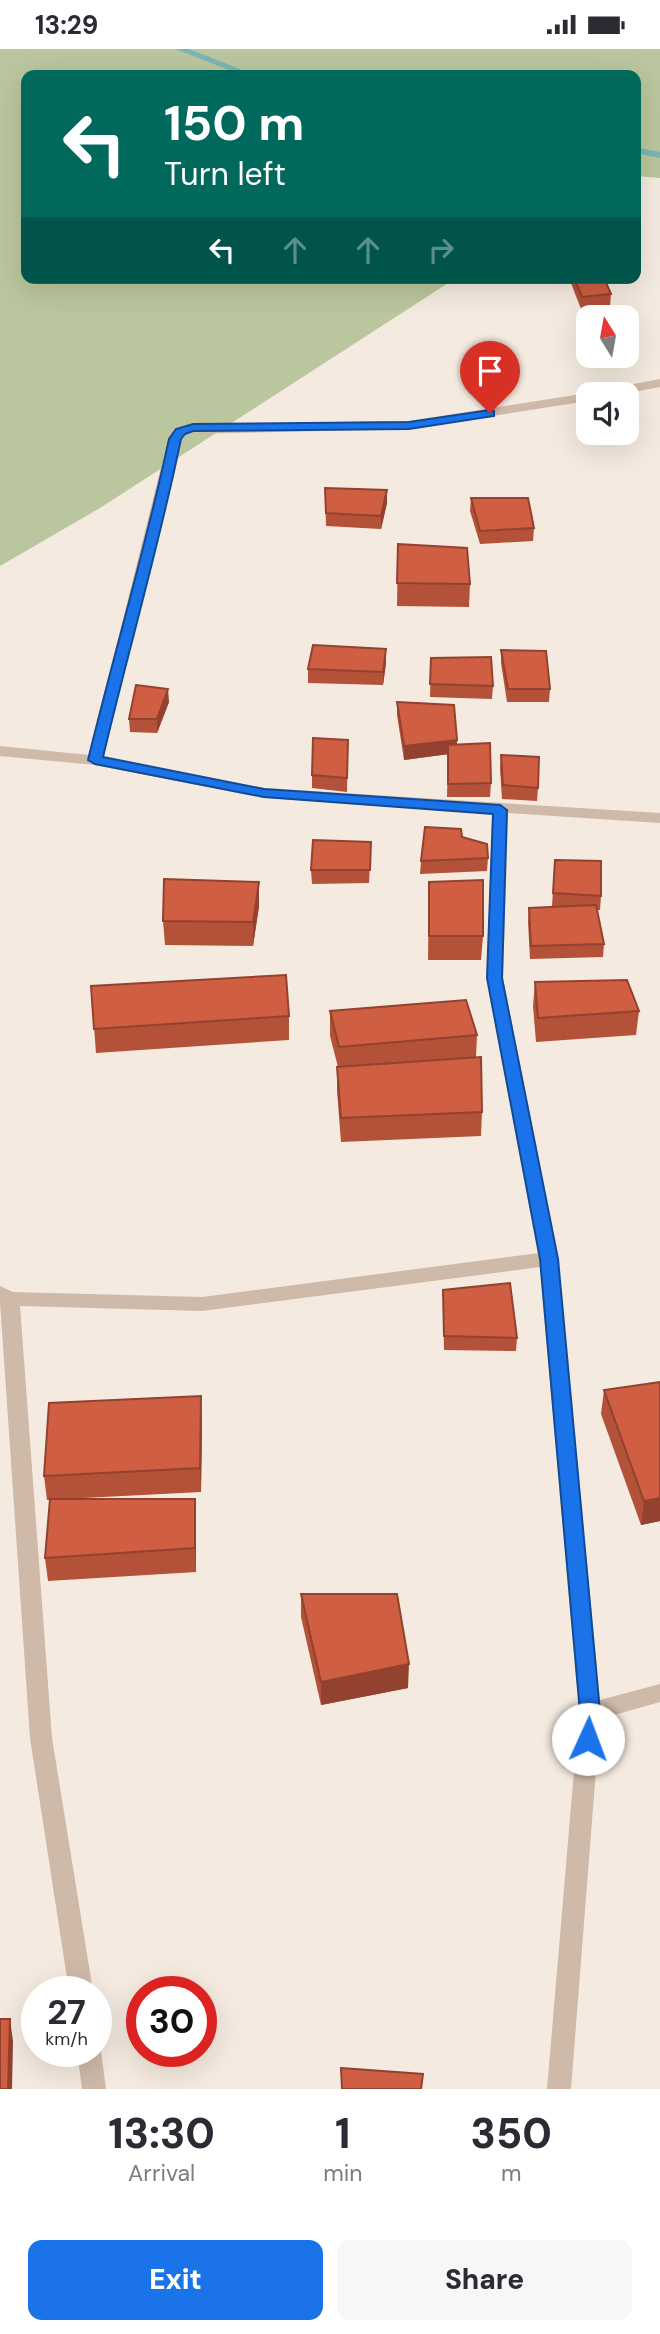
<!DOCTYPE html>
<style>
body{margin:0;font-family:"DM Sans",sans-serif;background:#f7f7f7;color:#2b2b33;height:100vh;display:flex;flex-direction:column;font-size:26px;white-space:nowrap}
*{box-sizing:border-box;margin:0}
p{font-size:23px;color:#7c7c81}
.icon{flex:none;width:38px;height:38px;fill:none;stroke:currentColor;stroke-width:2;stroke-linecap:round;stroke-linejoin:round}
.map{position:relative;height:2040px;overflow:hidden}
.side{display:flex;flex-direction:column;background:#fff;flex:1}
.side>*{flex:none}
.top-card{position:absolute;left:21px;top:21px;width:620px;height:214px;border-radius:14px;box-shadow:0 7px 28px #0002;background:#00695c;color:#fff;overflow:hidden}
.needle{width:46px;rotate:349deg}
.tools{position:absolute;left:576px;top:256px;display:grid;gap:14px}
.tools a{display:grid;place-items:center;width:63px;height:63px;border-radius:14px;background:#fff;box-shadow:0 7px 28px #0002;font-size:35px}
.speed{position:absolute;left:21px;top:1927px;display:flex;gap:14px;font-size:35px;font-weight:700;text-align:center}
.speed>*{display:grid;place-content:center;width:91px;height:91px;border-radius:50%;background:#fff;box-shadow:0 7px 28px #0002;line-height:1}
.speed small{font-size:18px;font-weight:400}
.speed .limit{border:10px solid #d22;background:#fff;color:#111}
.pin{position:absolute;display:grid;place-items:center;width:60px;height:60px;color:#fff;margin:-72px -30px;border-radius:50% 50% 50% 0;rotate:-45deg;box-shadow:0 0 7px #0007}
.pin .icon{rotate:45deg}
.me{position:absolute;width:77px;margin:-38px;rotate:2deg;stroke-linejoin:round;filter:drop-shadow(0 0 5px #0008)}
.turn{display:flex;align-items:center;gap:24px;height:147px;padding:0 28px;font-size:32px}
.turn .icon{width:91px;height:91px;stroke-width:2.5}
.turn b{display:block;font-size:49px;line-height:60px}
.lanes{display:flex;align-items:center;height:66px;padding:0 28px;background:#0003;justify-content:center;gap:35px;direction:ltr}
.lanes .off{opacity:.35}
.eta{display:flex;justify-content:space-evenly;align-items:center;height:119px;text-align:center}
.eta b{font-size:42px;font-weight:800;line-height:49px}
.cta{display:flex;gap:14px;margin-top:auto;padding:14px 28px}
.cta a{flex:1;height:80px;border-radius:14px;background:#1a73e8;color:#fff;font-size:28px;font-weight:800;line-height:80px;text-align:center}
.cta a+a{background:#f7f7f7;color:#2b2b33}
.status{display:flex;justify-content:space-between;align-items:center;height:49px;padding:0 35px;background:#fff;direction:ltr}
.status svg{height:19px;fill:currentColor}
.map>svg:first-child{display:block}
</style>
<div class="status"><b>13:29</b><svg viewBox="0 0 49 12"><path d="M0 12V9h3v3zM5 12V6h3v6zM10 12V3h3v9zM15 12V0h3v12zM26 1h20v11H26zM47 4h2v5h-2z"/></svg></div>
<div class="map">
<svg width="660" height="2040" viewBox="0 0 660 2040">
<rect width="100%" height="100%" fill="#f5eadf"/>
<path fill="#bac69d" d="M0,0H660V129L635,127V26H26V229H456L100,459L0,517Z"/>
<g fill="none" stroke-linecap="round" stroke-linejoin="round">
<g fill="#7bb5b5" fill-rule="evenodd">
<path d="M175,0H189L255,26H242Z"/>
<path d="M635,98L660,103V109L635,104Z"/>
</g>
<g fill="#cfb9a9" fill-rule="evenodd">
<path d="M660,330V338L624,345H597L603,341Z"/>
<path d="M588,344L590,345H588V352L409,380L186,385L182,390L103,708L264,739L660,764V774L508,764L503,929L558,1210L600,1651L660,1635V1653L600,1670L571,2040H547L579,1663L540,1218L202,1262L20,1257L52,1689L93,1942H69L30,1689L0,1253V1237L13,1243L202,1248L539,1204L487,929L492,763L264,749L95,716L0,707V697L89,706L168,390L176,379L193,375L409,372Z"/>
<path d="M96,1993L101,2002L106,2040H82L77,2002H96Z"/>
</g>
</g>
<g fill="#b35139">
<path d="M569,229H604L611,245L610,258L581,260Z"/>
<path d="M325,439L387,441V454L381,480L326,477Z"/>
<path d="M471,449L534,479L533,492L480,495L470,462Z"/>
<path d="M398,495L470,535L469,558L397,557Z"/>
<path d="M501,601L550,640L549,653H507L501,614Z"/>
<path d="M431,609L493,637L492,650L430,648Z"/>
<path d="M386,614L383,636L308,634V620Z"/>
<path d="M169,653L157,684L130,683L129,670Z"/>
<path d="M397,653L457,695L491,734L490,748H447L448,705L404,711L397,666Z"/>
<path d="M348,691L347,743L312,739V726Z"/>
<path d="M501,706L538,739L537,752L502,750L500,720Z"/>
<path d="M371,793L369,834L312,835L311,821Z"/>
<path d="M488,809L487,822L420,825L421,812Z"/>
<path d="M555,811L601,847L600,861H597L604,895L603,908L530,910L528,873L529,859L557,858L552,857Z"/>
<path d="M429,833L483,887L481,911H428Z"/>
<path d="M259,857L253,897L165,896L163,872Z"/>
<path d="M535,933L639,962L636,986L536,993L533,957Z"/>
<path d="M91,937L289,967V991L96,1004Z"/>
<path d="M330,962L477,986L476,1009L482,1063L481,1087L341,1093L337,1042V1018H338L330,987Z"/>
<path d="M443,1241L517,1289L516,1302L444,1301Z"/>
<path d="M604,1341L660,1472L641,1476L601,1365Z"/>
<path d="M202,1371L201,1443L64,1450H195L196,1473V1523L48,1532L45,1509L50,1451H47L44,1427Z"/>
<path d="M301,1545L408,1639L321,1656L301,1568Z"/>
</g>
<g fill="#92422e">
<path d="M387,441V454L381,480V467Z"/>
<path d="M386,600V614L383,636V623Z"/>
<path d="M168,640L169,653L157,684V670Z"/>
<path d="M457,691V704L404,711V697Z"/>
<path d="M259,833V857L253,897V873Z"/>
<path d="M201,1347L202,1371L201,1443L200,1419Z"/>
<path d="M660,1449V1472L641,1476L644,1452Z"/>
<path d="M195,1450L196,1473V1523L195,1499Z"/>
<path d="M409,1615L408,1639L321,1656V1633Z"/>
<path d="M10,1970L13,1992L12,2040H8Z"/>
</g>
<g fill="#d05e42" stroke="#92422e" stroke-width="2">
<path d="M574,229H604L611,245L582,248Z"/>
<path d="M325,439L387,441L381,467L326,464Z"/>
<path d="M471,449H528L534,479L480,482Z"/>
<path d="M398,495L467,499L470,535L397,534Z"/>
<path d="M313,596L386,600L383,623L308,620Z"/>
<path d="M501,601L546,602L550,640H508Z"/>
<path d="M491,608L493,637L430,635L431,609Z"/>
<path d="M136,636L168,640L157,670H129Z"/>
<path d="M397,653L454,656L457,691L404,697Z"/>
<path d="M313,689L348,691L347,729L312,726Z"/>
<path d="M490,694L491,734L448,735V696Z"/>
<path d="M501,706L539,708L538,739L503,736Z"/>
<path d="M425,778L461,780L462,788L487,795L488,809L421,812Z"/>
<path d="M313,791L371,793L370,821H311Z"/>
<path d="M555,811L601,812V847L553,844Z"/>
<path d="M164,830L259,833L253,873L163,872Z"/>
<path d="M483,831V887H429V833Z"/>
<path d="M596,856L604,895L531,897L529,859Z"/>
<path d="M286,926L289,967L94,980L91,937Z"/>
<path d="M627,931L639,962L538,969L535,933Z"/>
<path d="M466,951L477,986L339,998L330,962Z"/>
<path d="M481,1008L482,1063L341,1069L337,1018Z"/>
<path d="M510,1234L517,1289L444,1287L443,1241Z"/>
<path d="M660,1333V1449L644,1452L604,1341Z"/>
<path d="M201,1347L200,1419L44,1427L49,1354Z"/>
<path d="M50,1450H195V1499L45,1509Z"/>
<path d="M301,1545H397L409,1615L321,1633Z"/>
<path d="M0,1970H10L8,2040H0Z"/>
<path d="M341,2019L423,2025L421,2040H342Z"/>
</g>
<path fill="#1a73e8" stroke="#114b97" stroke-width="2" d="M490,361L494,362V367L409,380L193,382L185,385L181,390C159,497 128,602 103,708L264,740L500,756L507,761L502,929L558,1210L600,1663L595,1696L588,1698L581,1696L578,1690L580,1663L540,1210L487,929L493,765L264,748L95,715L88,711C114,604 146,498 169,390L176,380L193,375L409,373Z"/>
</svg>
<div class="tools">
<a><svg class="needle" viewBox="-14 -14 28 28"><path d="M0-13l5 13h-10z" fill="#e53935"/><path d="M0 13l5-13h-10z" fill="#7c7c81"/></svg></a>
<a><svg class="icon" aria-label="sound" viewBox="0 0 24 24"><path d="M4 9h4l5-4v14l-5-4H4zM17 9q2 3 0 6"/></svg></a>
</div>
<div class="speed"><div>27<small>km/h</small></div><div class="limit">30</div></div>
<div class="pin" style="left:490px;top:364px;background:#d93025"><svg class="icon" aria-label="arrive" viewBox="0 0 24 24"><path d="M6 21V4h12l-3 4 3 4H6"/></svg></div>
<svg class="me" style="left:588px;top:1690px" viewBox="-20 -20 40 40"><circle r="19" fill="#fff"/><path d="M0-13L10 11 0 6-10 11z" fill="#1a73e8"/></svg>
<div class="top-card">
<div class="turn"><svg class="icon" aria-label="left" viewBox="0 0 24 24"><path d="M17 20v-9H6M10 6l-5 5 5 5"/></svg><div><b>150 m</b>Turn left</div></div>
<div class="lanes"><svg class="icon" aria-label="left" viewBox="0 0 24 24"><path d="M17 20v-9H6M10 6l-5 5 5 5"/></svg><svg class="icon off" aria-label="ahead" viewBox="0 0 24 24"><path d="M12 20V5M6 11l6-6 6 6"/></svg><svg class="icon off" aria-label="ahead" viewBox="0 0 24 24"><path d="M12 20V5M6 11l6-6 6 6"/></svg><svg class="icon off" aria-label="right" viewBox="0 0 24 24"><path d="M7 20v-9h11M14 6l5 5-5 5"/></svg></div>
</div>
</div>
<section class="side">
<div class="eta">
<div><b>13:30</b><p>Arrival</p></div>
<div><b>1</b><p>min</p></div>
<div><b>350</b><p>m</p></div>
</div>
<div class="cta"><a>Exit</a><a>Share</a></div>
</section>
